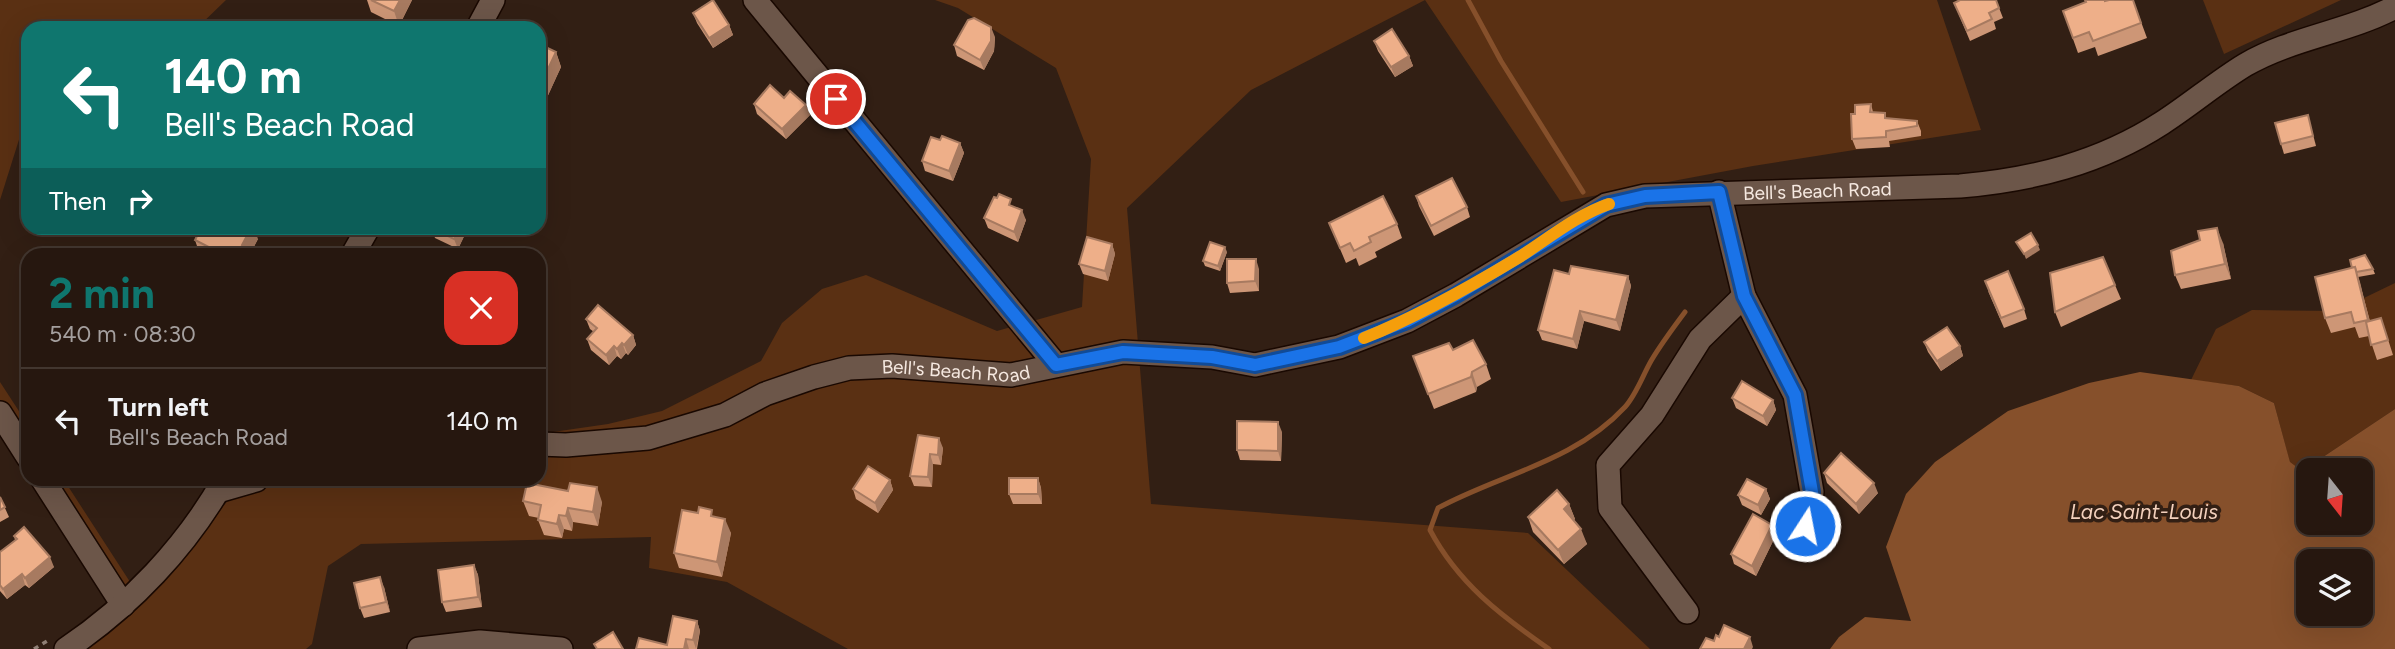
<!DOCTYPE html>
<meta charset="utf-8">
<style>
body{margin:0;font-family:Figtree,sans-serif;background:#2e2018;color:#f1f3f6;height:100vh;display:flex;flex-direction:column;font-size:26px;white-space:nowrap}
*{box-sizing:border-box;margin:0}
p{font-size:23px;color:#a49f9e}
.icon{flex:none;width:38px;height:38px;fill:none;stroke:currentColor;stroke-width:2;stroke-linecap:round;stroke-linejoin:round}
.map{position:relative;flex:1;overflow:hidden}
.side{position:absolute;left:21px;top:248px;width:525px;height:238px;display:flex;flex-direction:column;background:#26170f;border-radius:21px;box-shadow:0 7px 28px #0002,0 0 0 2px #42362f}
.side>*{flex:none}
.guide{position:absolute;left:21px;top:21px;width:525px;height:214px;border-radius:21px;box-shadow:0 7px 28px #0002,0 0 0 2px #42362f;background:#0f766e;color:#fff;overflow:hidden}
.needle{width:46px;rotate:163deg}
.controls{position:absolute;left:2296px;top:458px;display:grid;gap:14px}
.controls a{display:grid;place-items:center;width:77px;height:77px;border-radius:14px;background:#26170f;box-shadow:0 7px 28px #0002,0 0 0 2px #42362f;font-size:35px}
.pin{position:absolute;display:grid;place-items:center;width:60px;height:60px;color:#fff;margin:-30px;border:4px solid #fff;border-radius:50%;box-shadow:0 2px 7px #0007}
.me{position:absolute;width:77px;margin:-38px;rotate:11deg;stroke-linejoin:round;filter:drop-shadow(0 0 5px #0008)}
.turn{display:flex;align-items:center;gap:24px;height:147px;padding:0 28px;font-size:32px}
.turn .icon{width:91px;height:91px;stroke-width:2.5}
.turn b{display:block;font-size:49px;line-height:60px}
.then{display:flex;align-items:center;height:66px;padding:0 28px;background:#0003;gap:14px;font-size:26px}
.round{display:grid;place-items:center;flex:none;width:74px;height:74px;border-radius:21px;background:#2e2018}
.overview{display:flex;align-items:center;justify-content:space-between;height:119px;padding:0 28px}
h1{font-size:42px;font-weight:700;line-height:52px;color:#0f766e}
ul{padding:0;list-style:none}
li{display:flex;align-items:center;gap:21px;height:105px;padding:0 28px;border-top:2px solid #42362f}
li div{flex:1}
li b{display:block;font-size:26px}
li em{font-style:normal}
.map>svg:first-child{display:block}
</style>
<div class="map">
<svg width="2395" height="649" viewBox="0 0 2395 649">
<rect width="100%" height="100%" fill="#321f14"/>
<g fill="#5a3013">
<path d="M0,0H226L197,28H28V111L0,200Z"/>
<path d="M935,0H1937L1981,130L1753,166L1561,202L1425,0L1251,90L1127,208L1151,504L1528,533L1650,649H848L727,582L649,568L651,537L361,544L328,566L312,644L306,649H84L132,611L47,480H64L143,602L230,498L279,480H539V434L608,424L662,411L761,361L782,323L822,289L866,275L997,331L1082,307L1091,159L1056,68L958,8Z"/>
<path d="M2203,0H2341L2224,54Z"/>
<path d="M2395,283V409L2302,471L2290,463L2274,403L2239,386L2191,380L2216,329L2252,310L2337,311Z"/>
<path d="M0,382L28,425V449L0,406Z"/>
</g>
<path fill="#86502b" fill-rule="evenodd" d="M2140,372L2239,386L2274,403L2290,462L2302,471L2395,409V649H1830L1839,637L1865,617L1911,621L1886,547L1906,494L1935,462L2008,411L2089,383ZM2308,471H2361V523H2308ZM2308,562H2361V614H2308Z"/>
<g fill="none" stroke-linecap="round" stroke-linejoin="round">
<g stroke="#86502b" stroke-width="5">
<path d="M1468,0L1501,61L1583,192"/>
<path d="M1549,649C1500,615 1458,583 1430,530L1438,508C1501,474 1574,462 1625,407C1636,395 1643,375 1651,361C1661,344 1673,328 1685,312"/>
</g>
<defs>
<g id="minor">
<path d="M755,0L1056,365"/>
<path d="M478,28L493,0"/>
<path d="M1719,192L1744,296L1795,395L1812,492L1805,525"/>
<path d="M352,256L368,228"/>
<path d="M0,413L28,457"/>
<path id="s1" d="M539,444L566,445L648,438L725,415L765,394L814,377L849,368L892,366L1011,375L1123,352L1212,357L1255,365L1339,347L1407,321L1456,295L1606,205L1645,196L1960,186C2032,180 2100,163 2162,123C2190,105 2217,82 2245,65C2291,38 2348,32 2395,7"/>
<path d="M43,480L123,605"/>
<path d="M218,491L256,480"/>
<path d="M1687,612L1610,508L1608,465L1652,415L1700,339L1744,296"/>
<path d="M66,649C130,606 186,547 224,480"/>
<path d="M419,649L480,642L561,649"/>
</g>
</defs>
<use href="#minor" stroke="#190801" stroke-width="26"/>
<path stroke="#908076" stroke-width="3.5" stroke-dasharray="5 5" stroke-linecap="butt" d="M34,649L47,641"/>
<use href="#minor" stroke="#6c5649" stroke-width="23"/>
</g>
<g fill="#cd9676">
<path d="M367,0H412L399,26L371,12Z"/>
<path d="M1996,0L2003,18L1994,22L1996,29L1970,41L1954,3Z"/>
<path d="M2133,0L2147,38L2098,56L2095,47L2078,53L2063,11L2106,1Z"/>
<path d="M693,13L729,25L733,35L713,48L697,23Z"/>
<path d="M995,37L994,51L984,70L957,56L954,45Z"/>
<path d="M1374,41L1409,56L1413,66L1395,77L1378,51Z"/>
<path d="M539,44L556,52L561,67L544,104L539,102Z"/>
<path d="M784,98L806,105L810,115L786,139L757,114L754,104Z"/>
<path d="M1871,104L1873,112L1887,118L1917,121L1921,131V136L1889,141L1890,147L1856,149L1852,139L1855,114Z"/>
<path d="M2308,115L2316,146L2284,154L2281,144Z"/>
<path d="M940,140L960,143L964,153L953,181L925,171L922,161Z"/>
<path d="M1416,196L1467,207L1470,217L1434,236L1419,206Z"/>
<path d="M1014,207L1026,220L1018,242L988,228L984,218Z"/>
<path d="M1329,223L1397,224L1402,238L1375,252L1377,257L1359,266L1356,258L1346,263Z"/>
<path d="M431,228H468L458,249L435,238Z"/>
<path d="M258,239L249,256H202L200,255L195,240Z"/>
<path d="M2223,243L2231,279L2181,289L2175,275Z"/>
<path d="M1112,244L1115,254L1108,281L1083,274L1079,264Z"/>
<path d="M1227,252L1220,271L1205,266L1203,261Z"/>
<path d="M1259,269V291L1230,293L1227,283Z"/>
<path d="M2373,269L2375,274L2358,277L2370,321L2386,333L2393,355L2377,360L2369,336L2359,338L2355,327L2331,333L2325,318L2315,277Z"/>
<path d="M1569,274L1628,276L1631,286L1620,331L1584,321L1577,349L1542,340L1538,330Z"/>
<path d="M2115,285L2121,299L2061,327L2055,312Z"/>
<path d="M1988,291L2024,309L2027,319L2004,328Z"/>
<path d="M586,319L633,335L636,345L628,355L626,353L621,359L617,356L609,365L591,350L587,339L594,332L590,329Z"/>
<path d="M1924,342L1960,346L1963,356L1941,371L1928,352Z"/>
<path d="M1453,350L1486,364L1491,379L1477,387L1476,392L1434,409L1413,356Z"/>
<path d="M1732,398L1773,400L1776,410L1767,426L1736,408Z"/>
<path d="M1282,432L1281,461L1240,460L1237,450Z"/>
<path d="M918,435L943,448L941,465L933,464L932,487L914,486L910,476Z"/>
<path d="M1824,473L1878,493L1859,514L1827,483Z"/>
<path d="M1038,478L1041,488L1042,504H1013L1009,494Z"/>
<path d="M64,480H84L70,487Z"/>
<path d="M890,480L893,490L878,513L856,499L853,489Z"/>
<path d="M1766,489L1770,499L1761,515L1742,505L1738,495Z"/>
<path d="M0,497L9,517L0,522Z"/>
<path d="M523,501L602,502L598,526L573,522L572,531L564,529L562,538L544,535L538,520L539,518L529,516Z"/>
<path d="M1569,504L1575,519L1574,520L1587,544L1564,564L1533,532L1528,517Z"/>
<path d="M714,516L731,533L722,577L679,568L674,553Z"/>
<path d="M1772,525L1776,535L1756,576L1734,564L1731,554Z"/>
<path d="M14,536L54,567L29,588L25,585L7,599L0,591V552L15,540Z"/>
<path d="M474,565L478,575L482,607L446,612L442,602Z"/>
<path d="M384,587L390,612L364,618L360,608Z"/>
<path d="M697,621L700,631L697,649H636L667,645Z"/>
</g>
<g fill="#a77a60">
<path d="M400,0H412L399,26L394,11Z"/>
<path d="M729,25L733,35L713,48L709,38Z"/>
<path d="M991,27L995,37L994,51L984,70L980,60Z"/>
<path d="M556,52L561,67L544,104L539,88Z"/>
<path d="M1409,56L1413,66L1395,77L1391,67Z"/>
<path d="M806,105L810,115L786,139L782,129Z"/>
<path d="M960,143L964,153L953,181L949,171Z"/>
<path d="M1022,210L1026,220L1018,242L1014,232Z"/>
<path d="M251,228H254L258,239L249,256H242V245Z"/>
<path d="M460,228H468L458,249L454,239Z"/>
<path d="M2217,228L2223,243L2231,279L2225,264Z"/>
<path d="M1112,244L1115,254L1108,281L1105,271Z"/>
<path d="M2038,245L2040,250L2026,259L2024,254Z"/>
<path d="M1225,247L1227,252L1220,271L1218,266Z"/>
<path d="M1256,259L1259,269V291L1255,281Z"/>
<path d="M2355,267L2360,282L2373,335L2368,320Z"/>
<path d="M1628,276L1631,286L1620,331L1616,320Z"/>
<path d="M1580,311L1584,321L1577,349L1573,339Z"/>
<path d="M633,335L636,345L628,355L624,345Z"/>
<path d="M622,343L626,353L621,359L617,349Z"/>
<path d="M614,346L617,356L609,365L606,355Z"/>
<path d="M1960,346L1963,356L1941,371L1937,361Z"/>
<path d="M1472,372L1477,387L1476,392L1471,377Z"/>
<path d="M1773,400L1776,410L1767,426L1763,416Z"/>
<path d="M1278,422L1282,432L1281,461L1278,451Z"/>
<path d="M939,438L943,448L941,465L938,455Z"/>
<path d="M930,454L933,464L932,487L928,477Z"/>
<path d="M1038,478L1041,488L1042,504L1038,494Z"/>
<path d="M890,480L893,490L878,513L875,503Z"/>
<path d="M1874,483L1878,493L1859,514L1856,504Z"/>
<path d="M597,487L602,502L598,526L593,512Z"/>
<path d="M1766,489L1770,499L1761,515L1758,505Z"/>
<path d="M1569,504L1575,519L1569,524L1564,509Z"/>
<path d="M568,508L573,522L572,531L566,516Z"/>
<path d="M559,515L564,529L562,538L557,524Z"/>
<path d="M725,519L731,533L722,577L717,562Z"/>
<path d="M1772,525L1776,535L1756,576L1752,566Z"/>
<path d="M1581,529L1587,544L1564,564L1558,550Z"/>
<path d="M50,557L54,567L29,588L25,578Z"/>
<path d="M474,565L478,575L482,607L478,597Z"/>
<path d="M22,574L25,585L7,599L3,589Z"/>
<path d="M380,577L384,587L390,612L386,602Z"/>
<path d="M697,621L700,631L696,649L693,640Z"/>
<path d="M1750,637L1753,647L1752,649H1744Z"/>
<path d="M686,639L689,649H684Z"/>
</g>
<g fill="#eeaf89" stroke="#a77a60" stroke-width="2">
<path d="M371,0H400L394,11Z"/>
<path d="M713,0L729,25L709,38L693,13Z"/>
<path d="M1960,0H1996L1999,8L1989,13L1992,19L1967,31L1954,3Z"/>
<path d="M2085,0H2105V1L2109,0H2133L2141,23L2093,41L2089,32L2073,38L2063,11L2086,2Z"/>
<path d="M974,18L991,27V41L980,60L954,45L968,20Z"/>
<path d="M1392,29L1409,56L1391,67L1374,41Z"/>
<path d="M539,44L556,52L539,88Z"/>
<path d="M770,85L784,98L790,91L806,105L782,129L754,104Z"/>
<path d="M1871,104L1870,112L1885,113V118L1917,121V126L1886,131V137L1852,139L1851,114H1855V105Z"/>
<path d="M2308,115L2313,136L2281,144L2275,123Z"/>
<path d="M942,136L960,143L949,171L922,161L931,137L940,140Z"/>
<path d="M1452,178L1467,207L1431,226L1416,196Z"/>
<path d="M999,194L1011,199L1009,205L1022,210L1014,232L984,218L994,197L997,198Z"/>
<path d="M1383,196L1397,224L1369,237L1371,242L1354,251L1350,243L1340,248L1329,223Z"/>
<path d="M201,228H251L242,245L246,247L242,256H226L195,240Z"/>
<path d="M431,228H460L454,239Z"/>
<path d="M2217,228L2225,264L2175,275L2171,251L2200,240L2198,231Z"/>
<path d="M2031,233L2038,245L2024,254L2016,242Z"/>
<path d="M1087,237L1112,244L1105,271L1079,264Z"/>
<path d="M1210,242L1225,247L1218,266L1203,261Z"/>
<path d="M2365,255L2373,269L2356,272L2355,267L2352,268L2350,260Z"/>
<path d="M2103,257L2115,285L2055,312L2050,273Z"/>
<path d="M1227,259H1256L1255,281L1227,283Z"/>
<path d="M1571,266L1628,276L1616,320L1580,311L1573,339L1538,330L1554,270L1569,274Z"/>
<path d="M2355,267L2368,320L2354,323L2351,312L2325,318L2315,277Z"/>
<path d="M2008,271L2024,309L2001,318L1985,281Z"/>
<path d="M598,305L633,335L624,345L622,343L617,349L614,346L606,355L587,339L597,328L586,319Z"/>
<path d="M2381,318L2388,340L2371,345L2366,322Z"/>
<path d="M1947,327L1960,346L1937,361L1924,342Z"/>
<path d="M1473,340L1486,364L1472,372L1471,377L1428,394L1413,356L1449,343L1453,350Z"/>
<path d="M1742,381L1773,400L1763,416L1732,398Z"/>
<path d="M1237,421L1278,422V451L1237,450Z"/>
<path d="M918,435L939,438L938,455L930,454L928,477L910,476Z"/>
<path d="M1841,453L1874,483L1856,504L1824,473Z"/>
<path d="M868,466L890,480L875,503L853,489Z"/>
<rect x="1009" y="478" width="29" height="16"/>
<path d="M1747,479L1766,489L1758,505L1738,495Z"/>
<path d="M527,483L568,491L570,483L597,487L593,512L568,508L566,516L559,515L557,524L538,520L541,505L523,501Z"/>
<path d="M1557,490L1569,504L1564,509L1581,529L1558,550L1528,517Z"/>
<path d="M0,497L5,507L0,510Z"/>
<path d="M699,507L712,510L711,516L725,519L717,562L674,553L682,510L698,513Z"/>
<path d="M1753,514L1772,525L1752,566L1731,554Z"/>
<path d="M24,527L50,557L25,578L22,574L3,589L0,585V552L17,539L14,536Z"/>
<path d="M474,565L478,597L442,602L438,570Z"/>
<path d="M380,577L386,602L360,608L354,583Z"/>
<path d="M673,616L697,621L693,640L686,639L684,649H636L639,638L667,645Z"/>
<path d="M1724,625L1750,637L1744,649H1700L1706,638L1714,641L1716,635L1719,637Z"/>
<path d="M613,632L623,649H597L594,644Z"/>
</g>
<g fill="none" stroke-linecap="round" stroke-linejoin="round">
<defs>
<path id="route" d="M836,99L1056,365L1123,352L1212,357L1255,365L1339,347L1407,321L1456,295L1606,205L1645,196L1719,192L1744,296L1795,395L1812,492L1805,526"/>
</defs>
<use href="#route" stroke="#114b97" stroke-width="18"/>
<use href="#route" stroke="#1a73e8" stroke-width="12"/>
<path stroke="#f59e0b" stroke-width="12" d="M1364,338C1419,316 1470,287 1521,256C1549,238 1577,215 1609,204"/>
</g>
<g text-anchor="middle" stroke-width="7" stroke-linejoin="round" paint-order="stroke">
<g font-size="19" fill="#f5e8e0" stroke="#321f14">
<text dy="7" stroke="none"><textPath href="#s1" startOffset="1334">Bell's Beach Road</textPath></text>
<text dy="7" stroke="none"><textPath href="#s1" startOffset="430">Bell's Beach Road</textPath></text>
</g>
<g font-size="21" font-style="italic" fill="#f3d0bc" stroke="#321f14">
<text x="2144" y="519">Lac Saint-Louis</text>
</g>
</g>
</svg>
<div class="controls">
<a><svg class="needle" viewBox="-14 -14 28 28"><path d="M0-13l5 13h-10z" fill="#e53935"/><path d="M0 13l5-13h-10z" fill="#a49f9e"/></svg></a>
<a><svg class="icon" aria-label="layers" viewBox="0 0 24 24"><path d="M12 4l9 5-9 5-9-5zM3 14l9 5 9-5"/></svg></a>
</div>
<div class="pin" style="left:836px;top:99px;background:#d93025"><svg class="icon" aria-label="arrive" viewBox="0 0 24 24"><path d="M6 21V4h12l-3 4 3 4H6"/></svg></div>
<svg class="me" style="left:1805px;top:526px" viewBox="-20 -20 40 40"><circle r="17" fill="#1a73e8" stroke="#fff" stroke-width="3"/><path d="M0-11L8 9 0 5-8 9z" fill="#fff"/></svg>
<div class="guide">
<div class="turn"><svg class="icon" aria-label="left" viewBox="0 0 24 24"><path d="M17 20v-9H6M10 6l-5 5 5 5"/></svg><div><b>140 m</b>Bell's Beach Road</div></div>
<div class="then">Then<svg class="icon" aria-label="right" viewBox="0 0 24 24"><path d="M7 20v-9h11M14 6l5 5-5 5"/></svg></div>
</div>
<section class="side">
<div class="overview"><div><h1>2 min</h1><p>540 m · 08:30</p></div><a class="round" style="background:#d93025;color:#fff"><svg class="icon" aria-label="close" viewBox="0 0 24 24"><path d="M6 6l12 12M18 6L6 18"/></svg></a></div>
<ul>
<li><svg class="icon" aria-label="left" viewBox="0 0 24 24"><path d="M17 20v-9H6M10 6l-5 5 5 5"/></svg><div><b>Turn left</b><p>Bell's Beach Road</p></div><em>140 m</em></li>
</ul>
</section>
</div>
